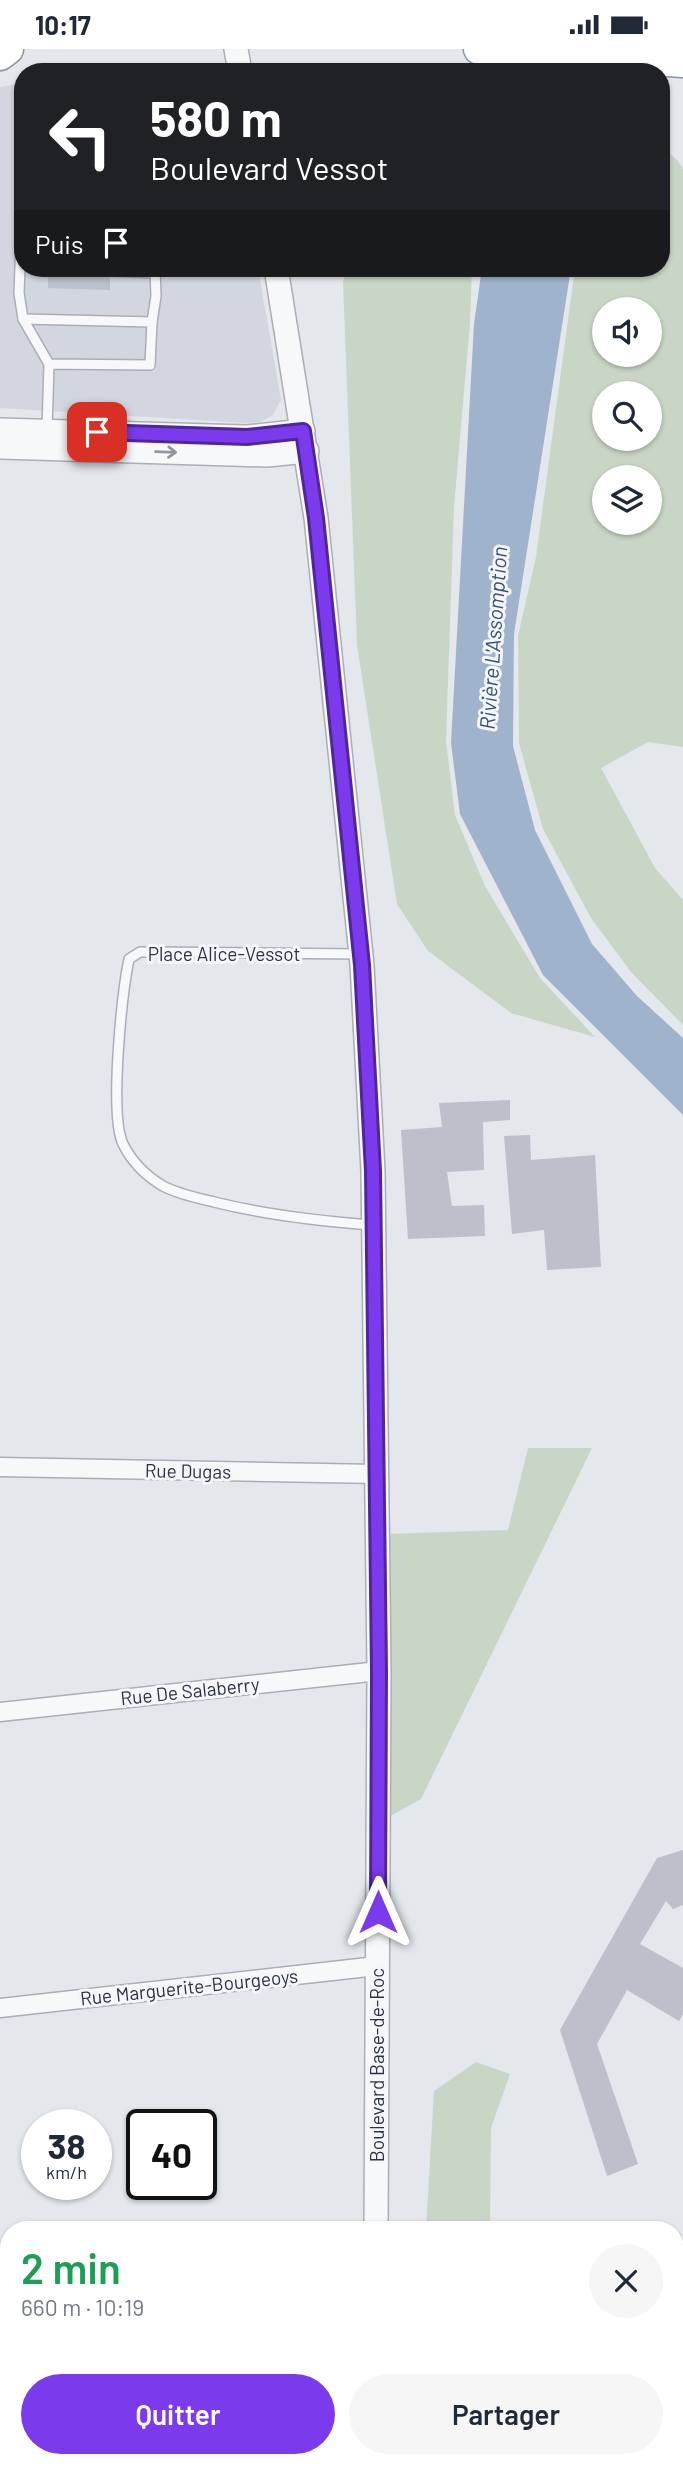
<!DOCTYPE html>
<html lang="fr">
<meta charset="utf-8">
<style>
body{margin:0;font-family:Barlow,sans-serif;background:#f6f6f7;color:#1f2937;height:100vh;display:flex;flex-direction:column;font-size:26px;white-space:nowrap}
*{box-sizing:border-box;margin:0}
p{font-size:23px;color:#747a83}
.icon{flex:none;width:38px;height:38px;fill:none;stroke:currentColor;stroke-width:2;stroke-linecap:round;stroke-linejoin:round}
.map{position:relative;flex:1;overflow:hidden}
.drawer{position:absolute;left:0px;top:2172px;width:684px;height:247px;display:flex;flex-direction:column;background:#fff;border-radius:28px 28px 0 0;box-shadow:0 2px 5px #0004}
.drawer>*{flex:none}
.top-card{position:absolute;left:14px;top:14px;width:656px;height:214px;border-radius:28px;box-shadow:0 2px 5px #0004;background:#202124;color:#fff;overflow:hidden}
.tools{position:absolute;left:592px;top:248px;display:grid;gap:14px}
.tools a{display:grid;place-items:center;width:70px;height:70px;border-radius:50%;background:#fff;box-shadow:0 2px 5px #0004;font-size:35px}
.speed{position:absolute;left:21px;top:2060px;display:flex;gap:14px;font-size:35px;font-weight:700;text-align:center}
.speed>*{display:grid;place-content:center;width:91px;height:91px;border-radius:50%;background:#fff;box-shadow:0 2px 5px #0004;line-height:1}
.speed small{font-size:18px;font-weight:400}
.speed .limit{border:4px solid #111;border-radius:10px;background:#fff;color:#111}
.pin{position:absolute;display:grid;place-items:center;width:60px;height:60px;color:#fff;margin:-30px;border-radius:14px;box-shadow:0 4px 10px #0006}
.me{position:absolute;width:77px;margin:-38px;rotate:0deg;stroke-linejoin:round;filter:drop-shadow(0 0 5px #0008)}
.turn{display:flex;align-items:center;gap:24px;height:147px;padding:0 21px;font-size:32px}
.turn .icon{width:91px;height:91px;stroke-width:2.5}
.turn b{display:block;font-size:49px;line-height:60px}
.then{display:flex;align-items:center;height:66px;padding:0 21px;background:#0003;gap:14px;font-size:26px}
.round{display:grid;place-items:center;flex:none;width:74px;height:74px;border-radius:37px;background:#f6f6f7}
.overview{display:flex;align-items:center;justify-content:space-between;height:119px;padding:0 21px}
h1{font-size:42px;font-weight:600;line-height:52px;color:#1e9e55}
.button{display:flex;gap:14px;margin-top:auto;padding:14px 21px}
.button a{flex:1;height:80px;border-radius:42px;background:#7c3aed;color:#fff;font-size:28px;font-weight:600;line-height:80px;text-align:center}
.button a+a{background:#f6f6f7;color:#1f2937}
.status{display:flex;justify-content:space-between;align-items:center;height:49px;padding:0 35px;background:#fff;direction:ltr}
.status svg{height:19px;fill:currentColor}
.map>svg:first-child{display:block}
</style>
<div class="status"><b>10:17</b><svg viewBox="0 0 49 12"><path d="M0 12V9h3v3zM5 12V6h3v6zM10 12V3h3v9zM15 12V0h3v12zM26 1h20v11H26zM47 4h2v5h-2z"/></svg></div>
<div class="map">
<svg width="683" height="2418" viewBox="0 0 683 2418">
<rect width="100%" height="100%" fill="#e4e7ec"/>
<g fill="#d2d6de">
<path d="M221,14L223,23H134Z"/>
<path d="M23,34V219H258L281,351L272,367L260,373L246,374L0,359V38Z"/>
</g>
<g fill="#c9d6c5" fill-rule="evenodd">
<path d="M662,97L678,112L683,120V698L648,693L601,719L655,819L683,851V976L631,923L591,869L543,780L519,694L518,587L536,508L575,219H662ZM604,261H649V306H604ZM604,345H649V390H604ZM604,429H649V474H604Z"/>
<path d="M348,219H472L470,274L454,458L446,692L455,766L485,837L540,929L595,988L511,964L428,902L397,855L357,596L343,233Z"/>
<path d="M528,1399H592L421,1750L383,1771L384,1485L508,1481Z"/>
<path d="M476,2013L510,2025L491,2079L490,2180H426L434,2042Z"/>
<path d="M683,2409V2418H434L430,2414V2410H678Z"/>
</g>
<path fill="#9fb4cc" d="M482,219H571L514,585L513,697L535,781L592,895L637,947L683,989V1066L543,926L460,765L451,694L474,275Z"/>
<g fill="#bbc0ca">
<path d="M65,219H105V226L110,229V241L48,239V221H65Z"/>
<path d="M510,1051V1071L483,1073L484,1121L447,1123L452,1157L484,1156L485,1187L408,1190L401,1081L442,1078L439,1054Z"/>
<path d="M530,1086L531,1111L595,1106L601,1218L547,1221L544,1181L512,1185L504,1087Z"/>
<path d="M683,1801V1856L673,1860L666,1852L640,1895L683,1919V1965L679,1972L627,1941L597,1995L638,2115L607,2127L560,1981L657,1809Z"/>
</g>
<g fill="none" stroke-linecap="round" stroke-linejoin="round">
<defs>
<g id="service">
<path d="M23,142L19,244L23,270"/>
<path d="M111,222L155,224"/>
<path d="M152,273L156,247L155,219"/>
<path d="M47,380L49,315L23,270L152,273L150,316L49,315"/>
<path d="M361,905L153,903H140L129,910C122,945 109,1065 123,1095C132,1113 146,1127 163,1137C178,1145 197,1149 214,1153C266,1166 319,1172 372,1176"/>
<path d="M240,2410L241,2418"/>
<path d="M330,2410V2418"/>
<path d="M141,2418V2411L145,2410"/>
</g>
<g id="minor">
<path d="M0,1418L377,1425"/>
<path d="M0,1663L379,1622"/>
<path d="M0,1959L377,1917"/>
<path d="M0,2244L9,2243"/>
</g>
<g id="tertiary">
<path d="M236,0L240,23"/>
<path d="M276,219L316,469L362,916L373,1122L379,1622L376,2180"/>
<path d="M0,381L247,388L303,382"/>
<path d="M0,398L267,406L307,402"/>
<path d="M377,2410V2418"/>
</g>
<g id="trunk">
<path d="M479,0L683,13"/>
<path d="M0,6L8,0"/>
</g>
</defs>
<use href="#service" stroke="#a9aeb7" stroke-width="12"/>
<use href="#minor" stroke="#a9aeb7" stroke-width="21"/>
<use href="#tertiary" stroke="#a9aeb7" stroke-width="26"/>
<use href="#trunk" stroke="#8b94a3" stroke-width="33"/>
<use href="#service" stroke="#f7f8fa" stroke-width="9"/>
<use href="#minor" stroke="#f7f8fa" stroke-width="18"/>
<use href="#tertiary" stroke="#f7f8fa" stroke-width="23"/>
<use href="#trunk" stroke="#fff" stroke-width="30"/>
</g>
<defs><path id="oneway-shaft" d="M-6 0H5M1.5-3L5.5 0L1.5 3" fill="none" stroke-width="1.6" stroke-linecap="round" stroke-linejoin="round" transform="scale(1.75)"/></defs>
<use stroke="#9196a0" href="#oneway-shaft" transform="translate(166 403) rotate(2)"/>
<g fill="none" stroke-linecap="round" stroke-linejoin="round">
<defs>
<path id="route" d="M97,383L247,388L303,382L316,469L362,916L373,1122L379,1622L378,1863"/>
</defs>
<use href="#route" stroke="#51269a" stroke-width="18"/>
<use href="#route" stroke="#7c3aed" stroke-width="12"/>
</g>
<g text-anchor="middle" stroke-width="6" stroke-linejoin="round" paint-order="stroke">
<g font-size="19" fill="#2b3445" stroke="#f4f6f9">
<text x="224" y="912">Place Alice-Vessot</text>
<text transform="translate(188 1422) rotate(1)" y="7">Rue Dugas</text>
<text transform="translate(190 1642) rotate(-6)" y="7">Rue De Salaberry</text>
<text transform="translate(189 1938) rotate(-6)" y="7">Rue Marguerite-Bourgeoys</text>
<text transform="translate(377 2016) rotate(-90)" y="7">Boulevard Base-de-Roc</text>
</g>
<g font-size="21" font-style="italic" fill="#34527a" stroke="#f4f6f9">
<text transform="translate(494 589) rotate(-86)" y="7">Rivière L'Assomption</text>
</g>
</g>
</svg>
<div class="tools">
<a><svg class="icon" aria-label="sound" viewBox="0 0 24 24"><path d="M4 9h4l5-4v14l-5-4H4zM17 9q2 3 0 6"/></svg></a>
<a><svg class="icon" aria-label="search" viewBox="0 0 24 24"><circle cx="10" cy="10" r="6"/><path d="M15 15l6 6"/></svg></a>
<a><svg class="icon" aria-label="layers" viewBox="0 0 24 24"><path d="M12 4l9 5-9 5-9-5zM3 14l9 5 9-5"/></svg></a>
</div>
<div class="speed"><div>38<small>km/h</small></div><div class="limit">40</div></div>
<div class="pin" style="left:97px;top:383px;background:#d93025"><svg class="icon" aria-label="arrive" viewBox="0 0 24 24"><path d="M6 21V4h12l-3 4 3 4H6"/></svg></div>
<svg class="me" style="left:378px;top:1863px" viewBox="-20 -20 40 40"><path d="M0-17L14 15 0 8-14 15z" fill="#7c3aed" stroke="#fff" stroke-width="4"/></svg>
<div class="top-card">
<div class="turn"><svg class="icon" aria-label="left" viewBox="0 0 24 24"><path d="M17 20v-9H6M10 6l-5 5 5 5"/></svg><div><b>580 m</b>Boulevard Vessot</div></div>
<div class="then">Puis<svg class="icon" aria-label="arrive" viewBox="0 0 24 24"><path d="M6 21V4h12l-3 4 3 4H6"/></svg></div>
</div>
<section class="drawer">
<div class="overview"><div><h1>2 min</h1><p>660 m · 10:19</p></div><a class="round"><svg class="icon" aria-label="close" viewBox="0 0 24 24"><path d="M6 6l12 12M18 6L6 18"/></svg></a></div>
<div class="button"><a>Quitter</a><a>Partager</a></div>
</section>
</div>
